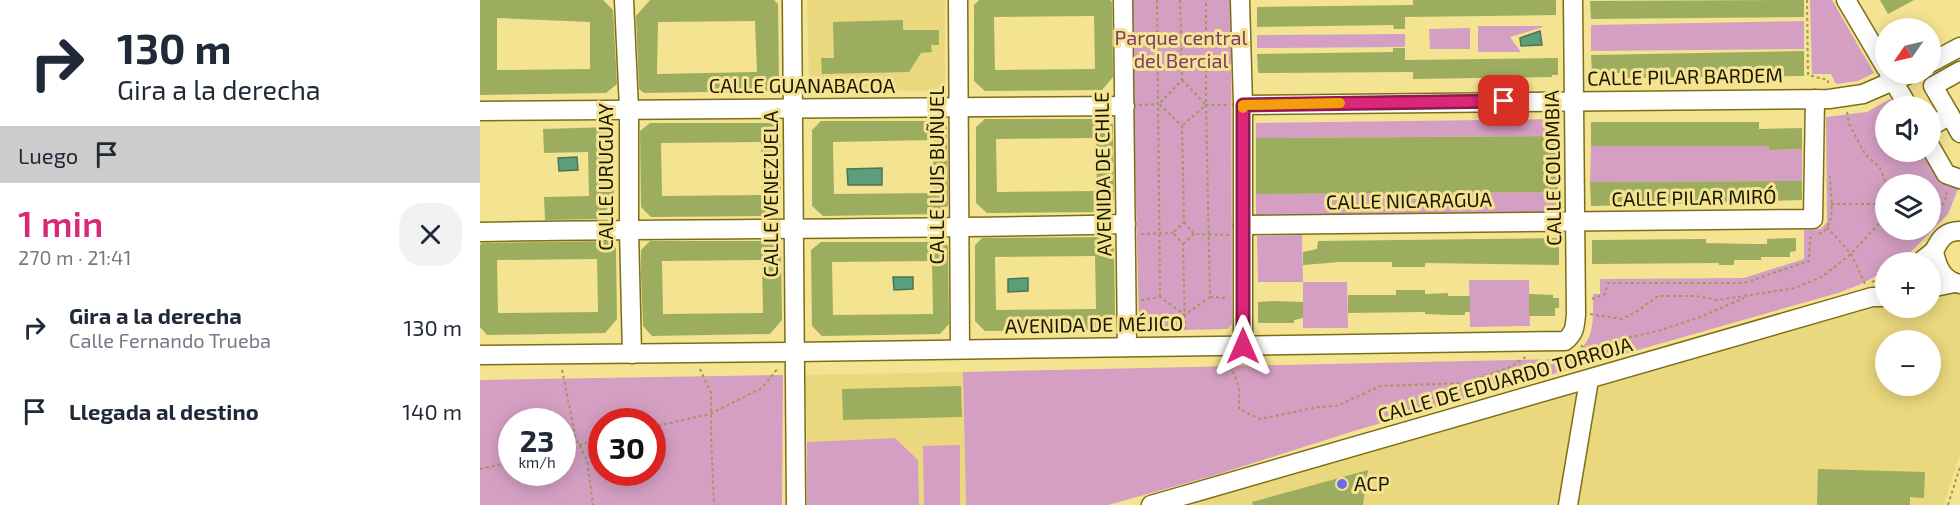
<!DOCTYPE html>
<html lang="es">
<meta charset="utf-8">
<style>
body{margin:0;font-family:"Exo 2",sans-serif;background:#f2f2f3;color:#1f2937;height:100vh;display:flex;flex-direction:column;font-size:22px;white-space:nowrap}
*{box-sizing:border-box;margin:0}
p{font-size:20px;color:#747a83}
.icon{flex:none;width:33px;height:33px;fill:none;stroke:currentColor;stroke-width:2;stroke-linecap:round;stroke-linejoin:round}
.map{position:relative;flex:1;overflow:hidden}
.side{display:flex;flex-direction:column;background:#fff;width:480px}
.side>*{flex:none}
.banner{background:#fff;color:#1f2937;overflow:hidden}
.needle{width:39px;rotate:236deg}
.controls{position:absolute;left:1395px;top:18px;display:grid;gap:12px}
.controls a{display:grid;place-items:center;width:66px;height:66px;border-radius:50%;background:#fff;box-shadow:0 3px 15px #0003;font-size:30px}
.speed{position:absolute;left:18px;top:408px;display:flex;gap:12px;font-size:30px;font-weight:700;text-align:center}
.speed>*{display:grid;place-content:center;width:78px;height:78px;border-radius:50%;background:#fff;box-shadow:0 3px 15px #0003;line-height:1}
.speed small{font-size:15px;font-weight:400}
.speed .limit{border:9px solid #d22;background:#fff;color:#111}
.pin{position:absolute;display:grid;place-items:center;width:51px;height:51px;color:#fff;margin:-26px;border-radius:12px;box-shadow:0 3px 9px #0006}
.me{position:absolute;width:66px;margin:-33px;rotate:0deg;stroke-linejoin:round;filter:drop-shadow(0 0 4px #0008)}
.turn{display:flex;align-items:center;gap:21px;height:126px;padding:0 18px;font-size:27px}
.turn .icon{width:78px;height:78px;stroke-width:2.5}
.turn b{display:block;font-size:42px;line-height:51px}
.then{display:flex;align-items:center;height:57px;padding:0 18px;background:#0003;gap:12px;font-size:22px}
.round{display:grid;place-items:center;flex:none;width:63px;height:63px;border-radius:24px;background:#f2f2f3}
.summary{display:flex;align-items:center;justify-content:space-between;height:102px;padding:0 18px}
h1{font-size:36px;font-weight:600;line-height:45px;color:#db2777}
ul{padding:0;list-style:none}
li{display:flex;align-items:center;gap:18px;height:84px;padding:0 18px}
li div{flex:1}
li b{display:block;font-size:22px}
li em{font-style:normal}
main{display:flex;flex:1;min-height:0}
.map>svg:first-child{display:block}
</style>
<main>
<section class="side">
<div class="banner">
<div class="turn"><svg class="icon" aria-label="right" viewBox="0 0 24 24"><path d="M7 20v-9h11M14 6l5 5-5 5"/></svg><div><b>130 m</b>Gira a la derecha</div></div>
<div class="then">Luego<svg class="icon" aria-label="arrive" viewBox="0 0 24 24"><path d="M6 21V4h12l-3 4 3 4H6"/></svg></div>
</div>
<div class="summary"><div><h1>1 min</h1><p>270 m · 21:41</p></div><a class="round"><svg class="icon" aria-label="close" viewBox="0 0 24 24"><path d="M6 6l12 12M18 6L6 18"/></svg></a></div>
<ul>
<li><svg class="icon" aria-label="right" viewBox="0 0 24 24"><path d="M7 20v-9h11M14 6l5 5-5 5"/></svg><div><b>Gira a la derecha</b><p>Calle Fernando Trueba</p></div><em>130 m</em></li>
<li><svg class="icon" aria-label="arrive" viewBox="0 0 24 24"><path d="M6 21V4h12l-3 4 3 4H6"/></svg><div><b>Llegada al destino</b></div><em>140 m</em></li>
</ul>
</section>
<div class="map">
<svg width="1480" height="505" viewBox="0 0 1480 505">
<rect width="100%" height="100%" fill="#f4e492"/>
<g fill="#ead87e" fill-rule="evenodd">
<path d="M327,0H465V84L455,91L333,90L329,85Z"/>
<path d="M1480,288V453L1464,505H705L1405,304L1406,308H1450L1451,292ZM1406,340H1450V386H1406Z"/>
<path d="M483,372L486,505H439L438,460L415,438L327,442L325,375Z"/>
</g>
<g fill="#d49fc3" fill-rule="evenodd">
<path d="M651,0H751L752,324L747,329L666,331L659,324Z"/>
<path d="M1330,0H1352L1394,73L1378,81L1356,84L1351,74H1332Z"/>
<path d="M1324,21V49L1111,51V25Z"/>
<path d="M998,26H1062L1063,27L1030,37L1041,52H998Z"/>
<path d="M990,28V49H950L949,29Z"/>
<path d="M925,34V47L777,48V35Z"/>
<path d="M1410,99L1418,106H1406V152H1443L1460,183L1478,189L1468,214L1434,249L1417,262H1406L1405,271L1379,285L1358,293L877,430L739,474L628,505H486L483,372L1083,359C1116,347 1113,324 1113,294H1120V279L1264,278L1324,259V230L1341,229L1347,222L1346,117L1387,112ZM1406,184H1450V230H1406Z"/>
<path d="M1077,119V136L776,138V123Z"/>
<path d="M1111,146H1289L1290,150L1322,149V181L1110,182Z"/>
<path d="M1078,192V212L776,215V194Z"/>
<path d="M822,235L823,282H867L868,328H823V282H778L777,236Z"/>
<path d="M989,280H1049L1050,326L990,327Z"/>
<path d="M303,375L302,505H0V380ZM32,422H82V472H32ZM122,422H172V472H122Z"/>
<path d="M415,438L438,460L439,505H327V442Z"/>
<path d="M480,445V505H444L443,446Z"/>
</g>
<g fill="#5d9e7a" stroke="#4a7656" stroke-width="1.5">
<path d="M1060,31L1062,45L1041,46L1040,38Z"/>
<path d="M97,157L98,170L79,171L78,158Z"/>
<path d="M402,168V185H368L367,169Z"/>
<path d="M413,277H433V289L414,290Z"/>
<path d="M548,278V291L528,292V279Z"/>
</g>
<g fill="#9dad60" fill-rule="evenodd">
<path d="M0,0H123L133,10L137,84L126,93L0,95ZM17,18L110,22V69L17,70Z"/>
<path d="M170,0H294L298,4L299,80L289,91L164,93L159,89L156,16ZM275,21L277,72L177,74L178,22Z"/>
<path d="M499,0H630L632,2L633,77L622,90L505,91L494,81V5ZM614,16L615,69L515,70L514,17Z"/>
<path d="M933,0H1076V15L925,17V29H914L913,25L777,27V7L933,5Z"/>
<path d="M1324,0V17L1111,19L1110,1Z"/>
<path d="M1400,0H1434L1408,14Z"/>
<path d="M423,20V30H459V45H451L452,52L441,53L429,72L342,74L341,58H354L353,22Z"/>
<path d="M913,48H925V60L1078,58V75H1072V77L933,79V72L778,73L777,54L913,52Z"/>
<path d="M1324,51V76L1145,78V73H1112L1111,55Z"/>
<path d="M505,119H628L633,124L634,200L624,212L507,213L496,203V127ZM616,138L617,191L517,192L516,139Z"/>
<path d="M341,121H464L467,124L468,205L460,214L343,216L332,206V130ZM453,140V193L354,194L353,142Z"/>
<path d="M1111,122H1279V129L1322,128V149L1289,150V146H1111Z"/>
<path d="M170,123H292L300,129L301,202L289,216L171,217L161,207L160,131ZM281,142L282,195L182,196L181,143Z"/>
<path d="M129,127L134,134V202L117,219L65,220L64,197L109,196L108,152L64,153L63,129Z"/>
<path d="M1077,136L1078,192L776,194V138Z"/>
<path d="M1322,181V200L1111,206L1110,182Z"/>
<path d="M627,237L634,243L635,316L623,330L505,331L495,321V245L502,238ZM615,256L616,309L516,310L515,257Z"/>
<path d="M1079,238V265L945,263V267H912V262H860L823,265V252L837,249L838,241Z"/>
<path d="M1316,238V251L1310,252V257H1281V260H1254V265H1239V263L1112,264V240L1226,239V243L1275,244H1287V239Z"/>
<path d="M130,241L136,247L137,319L125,333L7,335L0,327V245L2,243ZM117,259L118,312L18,313L17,260Z"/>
<path d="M170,241H293L301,248L302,320L290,334L172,336L163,326L161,275V250ZM282,260L283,313L183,314L182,261Z"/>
<path d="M341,242H464L468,246L469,324L460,334L342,336L332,326L331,250ZM452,261L453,314L353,315L352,262Z"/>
<path d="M916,290H945V294L968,293V296H990V312H985V315H969L945,314V312L868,313V295H916Z"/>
<path d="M1049,294L1073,295V298H1079V308H1075V316H1049Z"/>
<path d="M793,301L823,302V318L814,320V323H778V302Z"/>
<path d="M481,386L482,417L363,420L362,389Z"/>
<path d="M1338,469L1445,472L1444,498L1430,497V505H1337Z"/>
<path d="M888,470L883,505H773L772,502Z"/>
</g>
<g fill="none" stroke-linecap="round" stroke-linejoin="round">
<defs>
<g id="minor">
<path d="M144,0L149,109V230L152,354"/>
<path d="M312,0L316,505"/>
<path d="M478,0L480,349"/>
<path d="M643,0L647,347"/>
<path d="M760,0L763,105V346"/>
<path d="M1366,0L1406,68"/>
<path d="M1450,63L1480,47"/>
<path d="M1409,74L1428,106"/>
<path d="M763,105L1349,99L1383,94L1429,74"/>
<path d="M0,111L645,106"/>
<path d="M1470,115L1480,133"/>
<path d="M1450,127L1470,115L1453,86L1480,71"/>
<path d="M1450,146L1466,174L1480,179"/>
<path d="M763,225L1333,219L1335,99"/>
<path d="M1480,231C1465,231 1460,239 1454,251C1457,267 1463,281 1480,284"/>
<path d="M0,232C215,228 431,230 646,224"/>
<path d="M1440,262L1454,251"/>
<path d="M1450,288L1474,283"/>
<path d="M0,355L315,352L1085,341C1095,333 1095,326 1096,314L1093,0"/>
<path d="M671,505L1392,297H1406"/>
<path d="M1088,505L1109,380"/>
</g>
</defs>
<use href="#minor" stroke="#7d6e16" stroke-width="21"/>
<g stroke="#a3975b" stroke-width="2" stroke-dasharray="3 3" stroke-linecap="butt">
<path d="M677,0L680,297"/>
<path d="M700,0L702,80L679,104L702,126L704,222L693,233L703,244L705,331"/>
<path d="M1327,0L1328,75L1348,80V83"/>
<path d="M702,80L725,104"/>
<path d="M659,105L679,104"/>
<path d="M1367,112L1369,124L1385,154L1400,168L1406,184"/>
<path d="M703,125L726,105H749"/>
<path d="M1351,204H1406"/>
<path d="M704,222L714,234L749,235"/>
<path d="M1450,226L1467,196L1466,191"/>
<path d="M1347,227L1371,254L1385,284"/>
<path d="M661,234L693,233"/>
<path d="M1339,234C1358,227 1350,193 1350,176"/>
<path d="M703,244L714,234"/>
<path d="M1392,282L1406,274"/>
<path d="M730,297L748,298"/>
<path d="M1112,299L1125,294L1128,283H1264L1329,261L1330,238L1334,235"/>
<path d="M661,300L680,297L705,315L730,297L726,105V0"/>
<path d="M1110,314L1142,319L1156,312L1178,296H1215L1238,300L1316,288L1343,276L1371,254L1406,216"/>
<path d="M1101,345L1106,352L1143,339L1181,330L1220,317L1264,298"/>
<path d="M749,360L759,388V409L780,419L838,407L857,406L900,386L984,383L1028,368L1046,357"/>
<path d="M220,369L231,393V437L234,505"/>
<path d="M82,370L96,439L107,460L113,505"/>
<path d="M172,427L230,414L282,388L298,368"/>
<path d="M82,451L122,438"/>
<path d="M0,469L32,462"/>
<path d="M1468,505L1480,467"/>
</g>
<use href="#minor" stroke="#fff" stroke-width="18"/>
</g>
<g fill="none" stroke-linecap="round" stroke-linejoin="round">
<defs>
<path id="route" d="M763,346V105L1024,101"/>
</defs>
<use href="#route" stroke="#8e194d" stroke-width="15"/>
<use href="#route" stroke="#db2777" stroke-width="10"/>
<path stroke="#f59e0b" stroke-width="10" d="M763,108V105L860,103"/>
</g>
<circle fill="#6b6de7" stroke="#f4e492" stroke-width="2" cx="862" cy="484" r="6"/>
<g text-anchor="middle" stroke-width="6" stroke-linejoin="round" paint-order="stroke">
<g font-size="20" fill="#803a6d" stroke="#f4e492">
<text x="701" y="45">Parque central<tspan x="701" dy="23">del Bercial</tspan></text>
</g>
<g font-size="20" fill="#1d1801" stroke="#f4e492">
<text transform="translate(1205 77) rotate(-1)" y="7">CALLE PILAR BARDEM</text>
<text x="322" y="93">CALLE GUANABACOA</text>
<text transform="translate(1073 168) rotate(-91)" y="7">CALLE COLOMBIA</text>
<text transform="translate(623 174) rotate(-91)" y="7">AVENIDA DE CHILE</text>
<text transform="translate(457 175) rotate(-90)" y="7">CALLE LUIS BUÑUEL</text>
<text transform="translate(126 177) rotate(-90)" y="7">CALLE URUGUAY</text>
<text transform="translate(291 194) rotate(-90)" y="7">CALLE VENEZUELA</text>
<text transform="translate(1214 198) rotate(-1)" y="7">CALLE PILAR MIRÓ</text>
<text transform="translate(929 201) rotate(-1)" y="7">CALLE NICARAGUA</text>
<text transform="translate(614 325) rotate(-1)" y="7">AVENIDA DE MÉJICO</text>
<text transform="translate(1025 380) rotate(-16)" y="7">CALLE DE EDUARDO TORROJA</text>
</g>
<g font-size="20" fill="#1d1801" stroke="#f4e492" text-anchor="start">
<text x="874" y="491">ACP</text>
</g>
</g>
</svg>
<div class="controls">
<a><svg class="needle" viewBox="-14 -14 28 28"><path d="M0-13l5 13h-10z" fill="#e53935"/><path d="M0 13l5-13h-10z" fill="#747a83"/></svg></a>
<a><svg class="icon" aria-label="sound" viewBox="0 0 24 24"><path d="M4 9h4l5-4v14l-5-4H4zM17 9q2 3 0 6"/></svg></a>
<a><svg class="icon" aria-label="layers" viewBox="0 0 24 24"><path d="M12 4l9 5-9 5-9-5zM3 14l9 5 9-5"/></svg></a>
<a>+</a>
<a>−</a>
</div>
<div class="speed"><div>23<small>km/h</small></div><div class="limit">30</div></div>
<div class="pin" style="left:1024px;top:101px;background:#d93025"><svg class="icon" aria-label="arrive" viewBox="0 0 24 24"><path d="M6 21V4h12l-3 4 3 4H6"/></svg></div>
<svg class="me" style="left:763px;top:346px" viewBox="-20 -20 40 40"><path d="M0-17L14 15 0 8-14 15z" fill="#db2777" stroke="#fff" stroke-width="4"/></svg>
</div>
</main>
